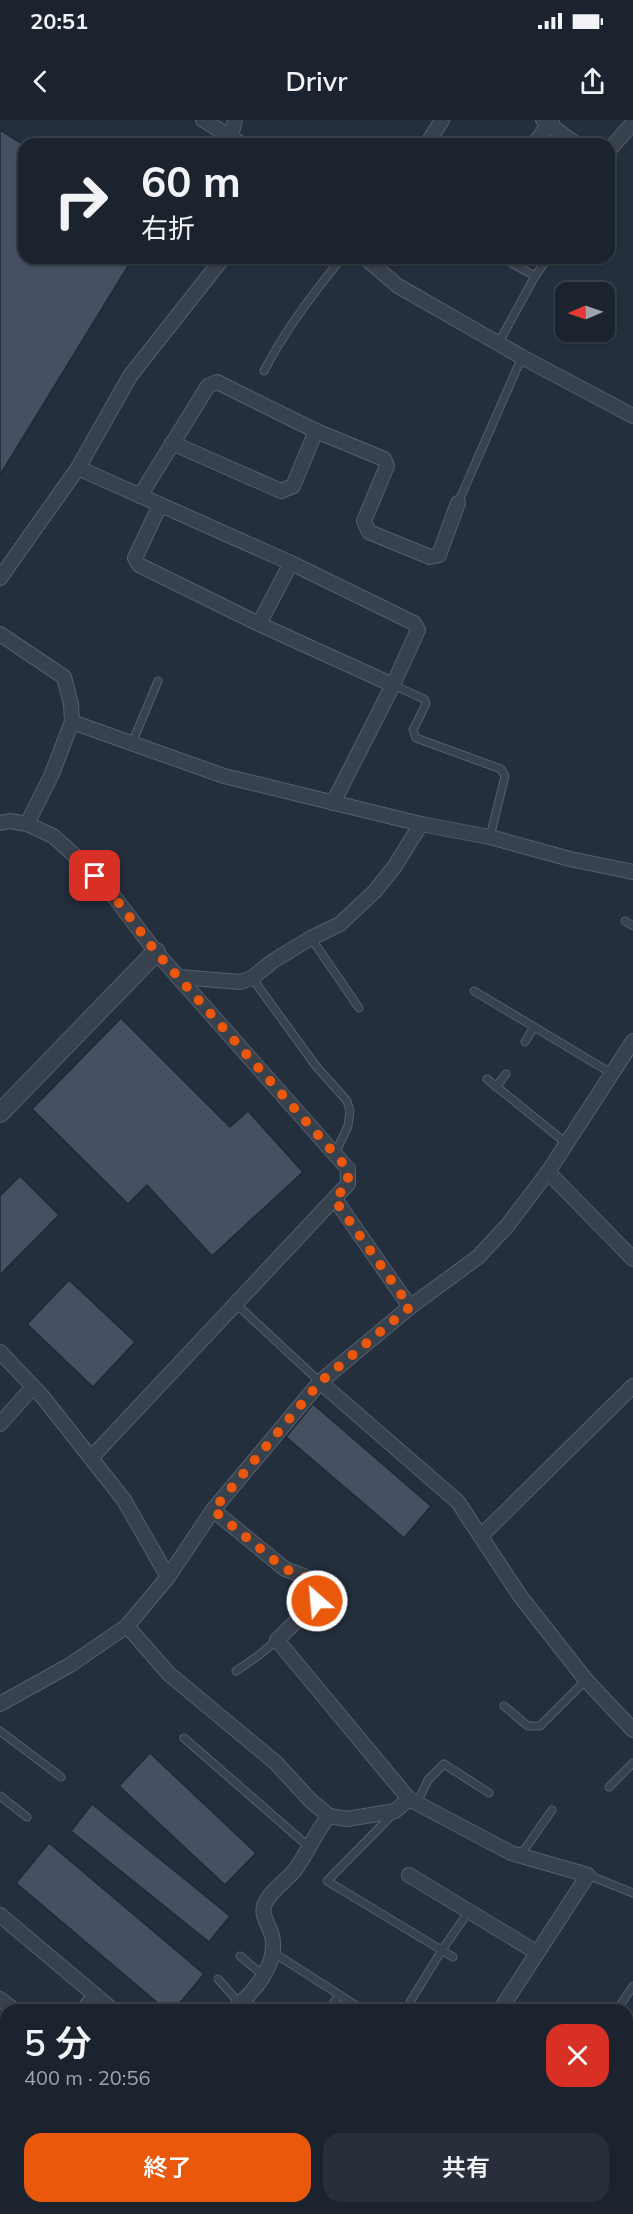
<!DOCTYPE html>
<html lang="ja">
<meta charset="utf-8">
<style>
body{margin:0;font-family:Mulish,"Noto Sans JP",sans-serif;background:#282f3a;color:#f1f3f6;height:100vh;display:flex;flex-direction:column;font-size:22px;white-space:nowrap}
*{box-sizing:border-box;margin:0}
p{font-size:20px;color:#a0a4aa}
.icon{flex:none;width:33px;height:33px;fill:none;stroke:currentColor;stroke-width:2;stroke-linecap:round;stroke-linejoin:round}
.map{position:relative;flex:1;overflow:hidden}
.side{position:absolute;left:0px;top:1884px;width:633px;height:210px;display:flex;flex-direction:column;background:#1b232e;border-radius:18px 18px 0 0;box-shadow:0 2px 4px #0004,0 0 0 2px #39404a}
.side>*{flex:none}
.guide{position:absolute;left:18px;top:18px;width:597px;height:126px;border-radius:18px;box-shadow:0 2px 4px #0004,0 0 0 2px #39404a;background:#1b232e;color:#f1f3f6;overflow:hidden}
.needle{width:39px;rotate:268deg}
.fabs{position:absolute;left:555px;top:162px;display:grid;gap:12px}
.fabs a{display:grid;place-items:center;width:60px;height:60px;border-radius:12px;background:#1b232e;box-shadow:0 2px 4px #0004,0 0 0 2px #39404a;font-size:30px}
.pin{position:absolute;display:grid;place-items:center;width:51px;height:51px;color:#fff;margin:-26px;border-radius:12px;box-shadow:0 3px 9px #0006}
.me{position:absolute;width:66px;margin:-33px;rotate:333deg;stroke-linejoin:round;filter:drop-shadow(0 0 4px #0008)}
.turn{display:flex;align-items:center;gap:21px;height:126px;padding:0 24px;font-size:27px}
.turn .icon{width:78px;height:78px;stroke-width:2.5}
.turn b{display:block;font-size:42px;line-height:51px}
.round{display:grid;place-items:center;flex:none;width:63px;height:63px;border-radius:18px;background:#282f3a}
.headline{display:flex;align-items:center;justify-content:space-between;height:102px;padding:0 24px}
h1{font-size:36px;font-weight:600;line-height:45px}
.cta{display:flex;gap:12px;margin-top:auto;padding:12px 24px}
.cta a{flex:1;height:69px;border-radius:18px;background:#ea580c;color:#fff;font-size:24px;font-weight:600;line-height:69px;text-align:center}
.cta a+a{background:#282f3a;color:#f1f3f6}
.status{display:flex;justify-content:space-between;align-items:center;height:42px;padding:0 30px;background:#1b232e;direction:ltr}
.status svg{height:16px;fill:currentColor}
header{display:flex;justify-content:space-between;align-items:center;height:78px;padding:0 24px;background:#1b232e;font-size:27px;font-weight:600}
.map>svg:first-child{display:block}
</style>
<div class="status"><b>20:51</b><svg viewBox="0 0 49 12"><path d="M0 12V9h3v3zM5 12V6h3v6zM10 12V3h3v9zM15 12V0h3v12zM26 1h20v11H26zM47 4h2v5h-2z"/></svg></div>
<header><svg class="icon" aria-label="back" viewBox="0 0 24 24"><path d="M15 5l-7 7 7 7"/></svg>Drivr<svg class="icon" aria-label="share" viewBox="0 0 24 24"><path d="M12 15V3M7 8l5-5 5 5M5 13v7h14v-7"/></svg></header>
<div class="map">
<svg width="633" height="2094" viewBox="0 0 633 2094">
<rect width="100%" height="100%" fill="#242f3e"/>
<g fill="#455162" stroke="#1f2835" stroke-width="1.5">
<path d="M0,10L24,25V138H133L0,355Z"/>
<path d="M121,898L230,1007L248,991L303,1052L212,1136L147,1065L128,1084L32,989Z"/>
<path d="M20,1056L59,1095L0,1155V1076Z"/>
<path d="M69,1160L135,1222L93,1267L27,1204Z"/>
<path d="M313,1284L431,1386L404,1418L286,1317Z"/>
<path d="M150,1633L256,1733L225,1765L119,1666Z"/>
<path d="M92,1684L230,1796L209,1822L71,1711Z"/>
<path d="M49,1723L204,1854L174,1890H166L16,1763Z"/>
</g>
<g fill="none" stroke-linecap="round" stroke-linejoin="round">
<defs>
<g id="service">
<path d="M502,138L535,156"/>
<path d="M498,224L535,156L548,138"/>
<path d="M264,251C285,210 313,173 342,138"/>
<path d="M458,383L522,237"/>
<path d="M393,565L424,579L426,584L413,610L416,618L501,649L505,656L490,717"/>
<path d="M132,623L158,561"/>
<path d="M625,801L633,806"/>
<path d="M311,818L359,888"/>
<path d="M252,858L316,946L347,981L350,991L348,1006L335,1034"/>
<path d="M474,871L611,953"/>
<path d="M525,922L534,907"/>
<path d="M487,959L566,1023"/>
<path d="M496,967L506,954"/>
<path d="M235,1183L320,1262"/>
<path d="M236,1551L258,1536L277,1520"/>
<path d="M504,1586L528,1606H540L586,1560"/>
<path d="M0,1611L61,1657"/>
<path d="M184,1618L308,1726"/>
<path d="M609,1667L633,1643"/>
<path d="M0,1676L27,1697"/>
<path d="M417,1683L428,1660L444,1644L489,1673"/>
<path d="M393,1694L327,1761L453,1837"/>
<path d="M520,1736L552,1690"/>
<path d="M588,1755L633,1773"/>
<path d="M274,1833L357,1886"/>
<path d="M240,1836L263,1855"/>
<path d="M218,1859L240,1884"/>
<path d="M330,1888L339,1875"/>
<path d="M405,1890L442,1830L469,1791"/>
<path d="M617,1890L633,1866"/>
<path d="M342,2094L356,2088"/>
<path d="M399,2094L408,2088"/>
</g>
<g id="minor">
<path d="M203,0L242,24"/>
<path d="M543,0L576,24"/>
<path d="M231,16L235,0"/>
<path d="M427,24L442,0"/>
<path d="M534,24L552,0"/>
<path d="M609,30L633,3"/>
<path d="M365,138L398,166L522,237L633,296"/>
<path d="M316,311L384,339L387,346L364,401L369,412L430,437L439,435L458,383"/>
<path d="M78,348L291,443L414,503L418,510L393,565L333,683"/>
<path d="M140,376L208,266L217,262L316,311L293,366L281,371L172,323"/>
<path d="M160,385L135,438L139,445L259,504L393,565"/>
<path d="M0,458L78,348L130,256L223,138"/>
<path d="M259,504L291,443"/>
<path d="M0,514L64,557L71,584L72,602L51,656L27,704"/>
<path d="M72,602L224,656L421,704L490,717L570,739L633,752"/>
<path d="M0,703L10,701L27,704L53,716L82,742L109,770L156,832L348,1049V1064L91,1338"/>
<path d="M179,857L240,862L252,858L273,841L311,818L340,804L375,771L395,746L421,704"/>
<path d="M548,1052L633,1139"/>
<path d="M335,1079L410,1187"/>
<path d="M0,1232L42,1276L124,1380L168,1457"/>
<path d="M320,1262L458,1382L520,1476L586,1560L633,1610"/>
<path d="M0,1304L33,1267"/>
<path d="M213,1390L285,1449L309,1458L316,1466L317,1481L277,1520L409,1679L511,1733L588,1755L500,1890"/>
<path d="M481,1416L633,1266"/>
<path d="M127,1506L169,1554L276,1643L311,1681L329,1696L347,1699L395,1691L409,1679"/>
<path d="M0,1584L70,1545L127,1506L168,1457L213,1390L320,1262L410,1187L478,1137L507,1106L548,1052L633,921"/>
<path d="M409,1755L536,1832"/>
<path d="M0,1795L113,1890"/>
<path d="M0,1879L14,1890"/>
<path d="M83,1890L95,1875"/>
<path d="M233,1890C253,1873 279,1844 272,1816C270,1806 261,1797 264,1786C268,1773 286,1761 294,1751C308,1733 314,1714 329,1696"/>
<path d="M0,2024L6,2031"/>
<path d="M54,2088L58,2094"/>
<path d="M376,2088L379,2094"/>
</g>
<path id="tertiary" d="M0,993L156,832"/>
</defs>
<use href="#service" stroke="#565f6c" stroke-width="9"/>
<use href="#minor" stroke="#565f6c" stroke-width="16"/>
<use href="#tertiary" stroke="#565f6c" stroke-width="20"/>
<use href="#service" stroke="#38414e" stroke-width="7"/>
<use href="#minor" stroke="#38414e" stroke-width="14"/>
<use href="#tertiary" stroke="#38414e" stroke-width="18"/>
</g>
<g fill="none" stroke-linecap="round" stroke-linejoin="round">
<path stroke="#ea580c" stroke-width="10" stroke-dasharray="0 18" d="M95,756L109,770L156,832L348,1049V1065L334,1079L410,1187L320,1262L213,1390L285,1449L309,1458L316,1466L317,1481"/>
</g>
</svg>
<div class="fabs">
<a><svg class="needle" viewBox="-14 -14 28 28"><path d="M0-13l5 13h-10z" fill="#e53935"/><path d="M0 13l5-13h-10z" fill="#a0a4aa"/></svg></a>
</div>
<div class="pin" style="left:95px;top:756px;background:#d93025"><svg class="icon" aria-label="arrive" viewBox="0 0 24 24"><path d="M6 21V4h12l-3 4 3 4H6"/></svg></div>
<svg class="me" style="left:317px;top:1481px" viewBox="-20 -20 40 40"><circle r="17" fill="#ea580c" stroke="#fff" stroke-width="3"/><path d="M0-11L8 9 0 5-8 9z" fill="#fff"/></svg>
<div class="guide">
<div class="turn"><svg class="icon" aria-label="right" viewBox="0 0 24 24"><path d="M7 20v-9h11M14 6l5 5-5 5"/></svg><div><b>60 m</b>右折</div></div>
</div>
<section class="side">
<div class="headline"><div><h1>5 分</h1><p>400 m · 20:56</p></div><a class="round" style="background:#d93025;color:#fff"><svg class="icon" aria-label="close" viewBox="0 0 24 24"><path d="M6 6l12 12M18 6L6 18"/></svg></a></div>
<div class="cta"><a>終了</a><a>共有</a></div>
</section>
</div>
